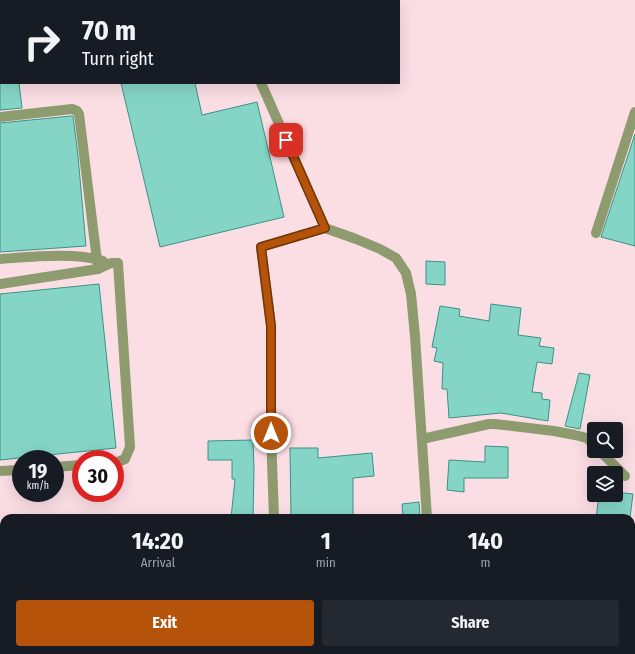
<!DOCTYPE html>
<style>
body{margin:0;font-family:"Fira Sans Condensed",sans-serif;background:#242831;color:#f1f3f6;height:100vh;display:flex;flex-direction:column;font-size:15px;white-space:nowrap}
*{box-sizing:border-box;margin:0}
p{font-size:13px;color:#9ea1a6}
.icon{flex:none;width:22px;height:22px;fill:none;stroke:currentColor;stroke-width:2;stroke-linecap:round;stroke-linejoin:round}
.map{position:relative;flex:1;overflow:hidden}
.drawer{position:absolute;left:0px;top:514px;width:635px;height:140px;display:flex;flex-direction:column;background:#171b24;border-radius:12px 12px 0 0;box-shadow:0 4px 16px #0002}
.drawer>*{flex:none}
.hud{position:absolute;left:0px;top:0px;width:400px;height:84px;box-shadow:0 4px 16px #0002;background:#171b24;color:#f1f3f6;overflow:hidden}
.buttons{position:absolute;left:587px;top:422px;display:grid;gap:8px}
.buttons a{display:grid;place-items:center;width:36px;height:36px;border-radius:4px;background:#171b24;box-shadow:0 4px 16px #0002;font-size:20px}
.speed{position:absolute;left:12px;top:450px;display:flex;gap:8px;font-size:20px;font-weight:700;text-align:center}
.speed>*{display:grid;place-content:center;width:52px;height:52px;border-radius:50%;background:#171b24;box-shadow:0 4px 16px #0002;line-height:1}
.speed small{font-size:10px;font-weight:400}
.speed .limit{border:6px solid #d22;background:#fff;color:#111}
.pin{position:absolute;display:grid;place-items:center;width:34px;height:34px;color:#fff;margin:-17px;border-radius:8px;box-shadow:0 2px 6px #0006}
.me{position:absolute;width:44px;margin:-22px;rotate:0deg;stroke-linejoin:round;filter:drop-shadow(0 0 3px #0008)}
.turn{display:flex;align-items:center;gap:14px;height:84px;padding:0 16px;font-size:18px}
.turn .icon{width:52px;height:52px;stroke-width:2.5}
.turn b{display:block;font-size:28px;line-height:34px}
.eta{display:flex;justify-content:space-evenly;align-items:center;height:68px;text-align:center}
.eta b{font-size:24px;font-weight:700;line-height:28px}
.button{display:flex;gap:8px;margin-top:auto;padding:8px 16px}
.button a{flex:1;height:46px;border-radius:4px;background:#b45309;color:#fff;font-size:16px;font-weight:700;line-height:46px;text-align:center}
.button a+a{background:#242831;color:#f1f3f6}
.map>svg:first-child{display:block}
</style>
<div class="map">
<svg width="635" height="654" viewBox="0 0 635 654">
<rect width="100%" height="100%" fill="#fbdde4"/>
<g fill="#85d5c7" stroke="#3a9387">
<path d="M0,83H19L22,108L0,110Z"/>
<path d="M121,83H195L202,115L257,102L284,217L160,247Z"/>
<path d="M71,116H73L78,156L86,246L0,252V123Z"/>
<path d="M635,134V246L601,237Z"/>
<path d="M426,261L445,262V285L426,284Z"/>
<path d="M99,284L116,448L0,460V294Z"/>
<path d="M491,304L521,308L518,335L541,338L539,346L554,348L552,364L537,362L532,392L542,393V399L550,400L548,421L501,413L449,418L447,389H442L443,363L434,361L437,348L432,347L440,306L460,309L459,316L489,321Z"/>
<path d="M579,373L590,375L580,429L565,426Z"/>
<path d="M253,440L254,469L253,518H231L235,479H232V460H208V441Z"/>
<path d="M485,446L508,447V478H464V492L447,490L449,460L485,462Z"/>
<path d="M290,448H318V458L372,453L374,476L353,478V518H291Z"/>
<path d="M616,492L633,494L630,518H596L599,495H616Z"/>
<path d="M419,502L420,517L403,518L402,504Z"/>
</g>
<g fill="none" stroke-linecap="round" stroke-linejoin="round">
<g stroke="#8d9b6f" stroke-width="10">
<path d="M223,0L224,1"/>
<path d="M261,83L325,228L356,239L380,249L396,258L406,273L411,294L415,336L427,518"/>
<path d="M0,117L72,109L77,111L79,114L98,269"/>
<path d="M596,233L635,112"/>
<path d="M0,259C30,257 75,252 103,261"/>
<path d="M0,284L98,269L111,263H118L130,447L125,459L115,463"/>
<path d="M422,439L489,424H495L554,431L575,435L587,438L594,445"/>
<path d="M600,451L625,476"/>
<path d="M55,467L81,465"/>
<path d="M0,471L21,470"/>
<path d="M274,518L271,433V326L261,247L325,228"/>
<path d="M0,610L4,611"/>
<path d="M631,631H635"/>
<path d="M151,650L152,654"/>
<path d="M435,654L436,650"/>
</g>
</g>
<g fill="none" stroke-linecap="round" stroke-linejoin="round">
<defs>
<path id="route" d="M271,433V326L261,247L325,228L286,140"/>
</defs>
<use href="#route" stroke="#753606" stroke-width="10"/>
<use href="#route" stroke="#b45309" stroke-width="7"/>
</g>
</svg>
<div class="buttons">
<a><svg class="icon" aria-label="search" viewBox="0 0 24 24"><circle cx="10" cy="10" r="6"/><path d="M15 15l6 6"/></svg></a>
<a><svg class="icon" aria-label="layers" viewBox="0 0 24 24"><path d="M12 4l9 5-9 5-9-5zM3 14l9 5 9-5"/></svg></a>
</div>
<div class="speed"><div>19<small>km/h</small></div><div class="limit">30</div></div>
<div class="pin" style="left:286px;top:140px;background:#d93025"><svg class="icon" aria-label="arrive" viewBox="0 0 24 24"><path d="M6 21V4h12l-3 4 3 4H6"/></svg></div>
<svg class="me" style="left:271px;top:433px" viewBox="-20 -20 40 40"><circle r="17" fill="#b45309" stroke="#fff" stroke-width="3"/><path d="M0-11L8 9 0 5-8 9z" fill="#fff"/></svg>
<div class="hud">
<div class="turn"><svg class="icon" aria-label="right" viewBox="0 0 24 24"><path d="M7 20v-9h11M14 6l5 5-5 5"/></svg><div><b>70 m</b>Turn right</div></div>
</div>
<section class="drawer">
<div class="eta">
<div><b>14:20</b><p>Arrival</p></div>
<div><b>1</b><p>min</p></div>
<div><b>140</b><p>m</p></div>
</div>
<div class="button"><a>Exit</a><a>Share</a></div>
</section>
</div>
